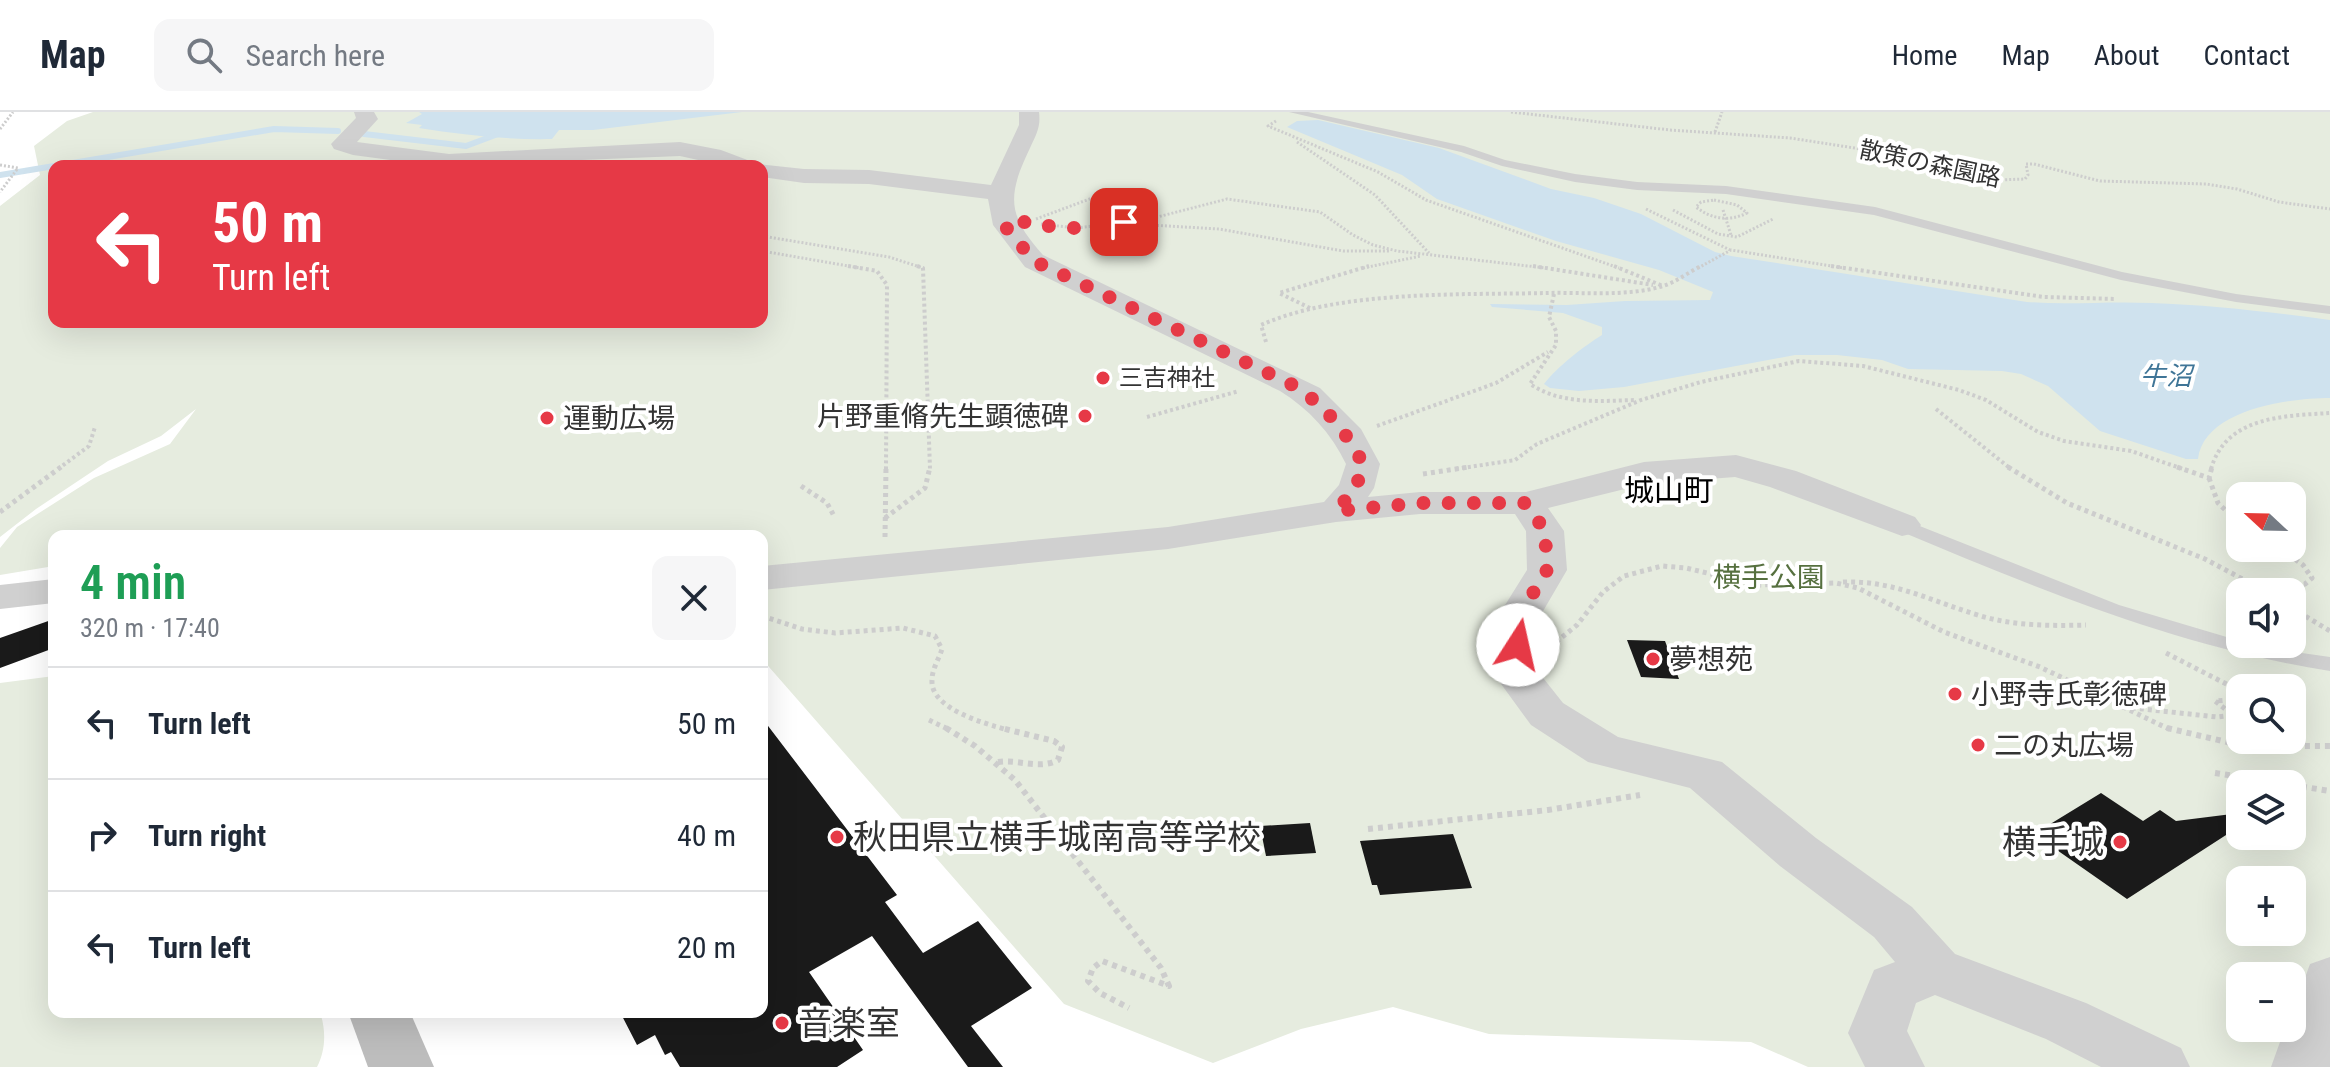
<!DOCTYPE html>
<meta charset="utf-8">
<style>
body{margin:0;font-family:"Roboto Condensed","Noto Sans JP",sans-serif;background:#f6f6f7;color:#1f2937;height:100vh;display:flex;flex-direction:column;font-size:30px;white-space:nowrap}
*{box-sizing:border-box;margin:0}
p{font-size:26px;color:#747a83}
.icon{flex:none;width:44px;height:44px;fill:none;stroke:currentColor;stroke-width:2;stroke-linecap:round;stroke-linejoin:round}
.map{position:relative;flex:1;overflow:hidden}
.sheet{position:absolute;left:48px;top:418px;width:720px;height:488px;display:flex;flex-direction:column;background:#fff;border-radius:16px;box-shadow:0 8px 32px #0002}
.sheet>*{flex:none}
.hud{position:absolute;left:48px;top:48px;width:720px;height:168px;border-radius:16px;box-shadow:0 8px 32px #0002;background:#e63946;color:#fff;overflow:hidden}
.needle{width:52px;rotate:292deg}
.fabs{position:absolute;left:2226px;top:370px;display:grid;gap:16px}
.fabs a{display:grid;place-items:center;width:80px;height:80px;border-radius:16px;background:#fff;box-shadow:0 8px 32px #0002;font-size:40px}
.pin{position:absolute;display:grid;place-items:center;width:68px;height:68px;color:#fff;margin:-34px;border-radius:16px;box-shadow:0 4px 12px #0006}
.me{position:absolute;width:88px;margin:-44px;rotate:10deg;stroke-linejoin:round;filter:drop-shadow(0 0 6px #0008)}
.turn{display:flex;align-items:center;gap:28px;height:168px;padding:0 32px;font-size:36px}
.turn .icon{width:104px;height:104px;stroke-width:2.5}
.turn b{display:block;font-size:56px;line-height:68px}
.round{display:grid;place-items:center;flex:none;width:84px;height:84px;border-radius:16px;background:#f6f6f7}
.summary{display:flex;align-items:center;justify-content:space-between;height:136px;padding:0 32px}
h1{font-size:48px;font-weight:600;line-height:60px;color:#1e9e55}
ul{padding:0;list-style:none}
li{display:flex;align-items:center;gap:24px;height:112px;padding:0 32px;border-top:2px solid #e0e1e3}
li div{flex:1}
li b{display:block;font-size:30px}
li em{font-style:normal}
header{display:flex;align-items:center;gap:48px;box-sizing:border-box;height:112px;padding:0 40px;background:#fff;border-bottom:2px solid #e0e1e3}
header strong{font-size:38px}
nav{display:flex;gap:44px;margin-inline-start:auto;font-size:28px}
.search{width:560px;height:72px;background:#f6f6f7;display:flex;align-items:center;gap:20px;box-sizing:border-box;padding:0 28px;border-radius:16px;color:#747a83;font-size:30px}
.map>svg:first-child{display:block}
</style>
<header>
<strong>Map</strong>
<div class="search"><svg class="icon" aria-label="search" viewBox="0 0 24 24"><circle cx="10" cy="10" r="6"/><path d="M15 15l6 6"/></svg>Search here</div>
<nav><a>Home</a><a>Map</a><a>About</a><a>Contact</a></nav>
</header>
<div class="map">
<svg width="2330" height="955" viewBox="0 0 2330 955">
<rect width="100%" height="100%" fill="#fff"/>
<g fill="#e6ecdf" fill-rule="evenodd">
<path d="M93,0H2330V955H1808L1751,930L1489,922L1393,895L1301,917L1213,951L1064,892L762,547V424H54V454L0,463V436L17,415L94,366L170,332L196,297L161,324L108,349L36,397L0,425V94L40,63L34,34L67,9ZM54,54H762V210H54ZM2240,384H2292V436H2240ZM2240,480H2292V532H2240ZM2240,576H2292V628H2240ZM2240,672H2292V724H2240ZM2240,768H2292V820H2240ZM2240,864H2292V916H2240Z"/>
<path d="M54,564V900H320C326,918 326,938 317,955H0V571Z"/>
</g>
<g fill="#cfe2ee">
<path d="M419,0H742L593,18H559L552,27C507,28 464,23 419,16L422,13L406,11L422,2Z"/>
<path d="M1318,8L1439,36L1551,77L1594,86L1641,102L1715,140L1731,144L2027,190C2069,193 2110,189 2151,191C2211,193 2270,200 2330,208V286C2290,286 2204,297 2198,347H2186L2100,319L2048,274L2021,262L2002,259L1908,257L1882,248L1837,243H1795L1624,275L1579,279L1550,276L1544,272C1557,255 1584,234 1602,223V215L1563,201L1492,195L1490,192L1567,193L1625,189L1710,188L1713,180L1659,158L1556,129L1437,87L1402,63L1287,15L1297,9Z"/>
</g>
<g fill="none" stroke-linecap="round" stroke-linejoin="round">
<g stroke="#cfe2ee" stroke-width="6">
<path d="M364,22L466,34L498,22"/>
<path d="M55,54L274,17L338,19"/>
<path d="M0,63L54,54"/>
</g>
</g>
<g fill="#1a1a1a">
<path d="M54,507V536L0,556V526Z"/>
<path d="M1627,528L1665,529L1679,567L1641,565Z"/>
<path d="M762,606L897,783L885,790L923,841L978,809L1032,876L971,914L1003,955H968L872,824L809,860L863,938L837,955H680L671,940L665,943L655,923L637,933L620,900H762Z"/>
<path d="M2101,681L2143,709L2160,698L2176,709L2240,701V714L2127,787L2034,722Z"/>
<path d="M1310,711L1316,741L1266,744L1260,714Z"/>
<path d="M1453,722L1472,776L1380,783L1377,773H1372L1360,729Z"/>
</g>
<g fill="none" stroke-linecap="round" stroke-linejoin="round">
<g stroke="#cdcdcd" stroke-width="3" stroke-dasharray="2 2" stroke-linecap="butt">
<path d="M1511,0L1670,18L1790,26L1913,45L1998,68L2025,67L2028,63L2026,52H2034L2100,69L2206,72L2237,77L2279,90L2330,97"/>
<path d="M1276,9L1268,14L1378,60L1426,88L1619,156"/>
<path d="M0,17L13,0"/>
<path d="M1715,20L1722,0"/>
<path d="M1297,30L1375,83L1429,141"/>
<path d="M0,53L18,56L0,80"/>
<path d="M1714,88L1737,93L1747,101C1729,110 1711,107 1696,95L1701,90Z"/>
<path d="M1646,97L1730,138"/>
<path d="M1673,98L1718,122L1737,125L1773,107"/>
<path d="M1723,98L1731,123"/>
<path d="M1036,107L1111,79"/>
<path d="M1041,112L1075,116L1142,109L1227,87L1320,100L1353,123L1373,133L1397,139L1546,156"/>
<path d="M1133,112L1219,117L1343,139H1389"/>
<path d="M762,124L889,145L923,156"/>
<path d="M762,139L860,156"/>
<path d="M1363,156L1421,144"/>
<path d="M1698,156L1731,138L1844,156"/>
</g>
<g stroke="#cdcdcd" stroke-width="4" stroke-dasharray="3 3" stroke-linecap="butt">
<path d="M848,154L877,159L887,173L886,357"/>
<path d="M917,154L923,156L930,357"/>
<path d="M1533,154L1653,173"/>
<path d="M1614,154L1663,174"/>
<path d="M1831,154L2044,185L2116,187"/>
<path d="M1554,182L1549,205L1556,219V233L1530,272C1562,293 1599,289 1636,288"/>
<path d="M1310,196L1279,181L1369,154"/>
<path d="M1266,230L1261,213C1340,178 1460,183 1547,181C1584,180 1627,185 1663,174C1676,170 1689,160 1701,154"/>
<path d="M1936,297L2011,357"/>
<path d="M1147,305L1239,279"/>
<path d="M1377,314L1496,271L1548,240"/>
<path d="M58,357L89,334L95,315"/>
<path d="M1456,357L1515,348L1537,332L1641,288L1701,270L1799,249L1863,254L1959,278L1986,288L2038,320L2064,329L2131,339L2183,357"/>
<path d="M2211,357C2226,304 2284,304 2330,301"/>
</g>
<g stroke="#cdcdcd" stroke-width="5" stroke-dasharray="4 4" stroke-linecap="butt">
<path d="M2008,355L2067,391L2205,447L2267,480"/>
<path d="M2177,355L2209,366L2212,355"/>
<path d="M1423,362L1469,355"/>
<path d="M2209,366L2218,391L2240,412"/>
<path d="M801,374L827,391L834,404"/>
<path d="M0,400L61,355"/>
<path d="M885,406L925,376L930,355"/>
<path d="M885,425L886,355"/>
<path d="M1843,470C1894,468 1933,490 1981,504C2015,514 2051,514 2086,513"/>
<path d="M2264,477L2305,472L2312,466L2303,453L2280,436"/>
<path d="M2292,496L2330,519"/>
<path d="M762,504L802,517L835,521L903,516L935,524L942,537C939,547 932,557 932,568C930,597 986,612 1008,618"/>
<path d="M1556,530L1577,513L1603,480L1624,464L1662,454L1686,456L1758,473L1836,471L1858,476L1944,520L2040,555L2171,618"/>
<path d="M2166,541L2240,579"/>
<path d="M2124,595L2217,605L2233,603L2215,589L2240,587"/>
<path d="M929,608L950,618"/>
</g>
<g stroke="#cdcdcd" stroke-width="6" stroke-dasharray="5 5" stroke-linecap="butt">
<path d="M946,616L975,634L1015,668L1161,856L1169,874L1102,849L1093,856L1088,869L1100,881L1129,896"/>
<path d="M2167,616L2244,634H2330"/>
<path d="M998,650C1019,647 1039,658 1058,648L1062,635L1054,629L1001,616"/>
<path d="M2215,661L2287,672"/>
<path d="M2292,673L2330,679"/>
<path d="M1368,717L1548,698L1640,683"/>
</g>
<g fill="#d0d0d0" fill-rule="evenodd">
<path d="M1289,0H1308L1464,34L1505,48L1575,62L1637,70L1726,74L1875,95L2122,160L2236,182L2330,194V202L2236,190L2121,168L1874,103L1726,82L1637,78L1575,70L1502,54L1461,40Z"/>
<path d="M545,42L551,45L549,47L520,54H499Z"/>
<path d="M1902,407L2119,493L2240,529V532L2330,545V559C2177,535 2038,477 1895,417L1893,413Z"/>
</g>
<g fill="#d0d0d0" fill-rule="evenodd">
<path d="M354,0H374L378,7L357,30L449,42L680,30L721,38L758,52L804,57L869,58L991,73L1019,13V0H1039C1041,15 1036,23 1030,36C1007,84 1007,103 1043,143L1320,276L1361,317L1380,352L1374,376L1368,385L1420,380H1526L1644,350L1736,343L1796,359L1915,405L1921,413L1915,421L1902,424L1770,375L1735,365L1645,372L1548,396L1564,419L1567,458L1539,506L1540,562L1563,591L1618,625L1722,650L1816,726L1912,795L1955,842L2086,891L2181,936L2190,955H2101L2046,927L1935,883L1916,891L1907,919L1925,955H1865L1848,921L1874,858L1895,850L1874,825L1780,754L1690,676L1588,650L1531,613L1496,565L1497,506L1527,458L1526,419L1515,402H1420L1336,410L1168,437L762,478V454L1168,415L1324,390L1339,373L1346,352C1331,321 1309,297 1280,279L1025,155L993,113L988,87L869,72L804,71L762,65V54H725L680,44L435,54L353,43L334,37L331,32L356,6Z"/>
<path d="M54,467V491L0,497V473Z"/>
<path d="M2330,845V955H2271L2285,916H2292V901L2310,852Z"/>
</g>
<path fill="#bdbdbd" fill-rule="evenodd" d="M348,900H410L434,955H368Z"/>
</g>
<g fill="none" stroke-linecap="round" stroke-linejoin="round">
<path stroke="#e63946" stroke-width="14" stroke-dasharray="0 25.2" d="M1124,110L1075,116L1049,114L1032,109L1004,113L1034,149L1291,272C1323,291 1346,319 1363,352L1356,376L1336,399L1420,391H1526L1545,419L1547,458L1518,506V533"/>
</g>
<g fill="#e63946" stroke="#fff" stroke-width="3">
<circle cx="1103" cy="266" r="8"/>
<circle cx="1085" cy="304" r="8"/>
<circle cx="547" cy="306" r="8"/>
<circle cx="1653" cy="547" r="8"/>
<circle cx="1955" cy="582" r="8"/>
<circle cx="1978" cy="633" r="8"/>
<circle cx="837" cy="725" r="8"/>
<circle cx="2120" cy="730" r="8"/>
<circle cx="782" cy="911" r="8"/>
</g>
<g text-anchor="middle" stroke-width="8" stroke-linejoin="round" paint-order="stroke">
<g font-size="24" fill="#333" stroke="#fff">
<text transform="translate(1930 52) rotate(12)" y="8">散策の森園路</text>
</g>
<g font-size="24" fill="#333" stroke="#fff" text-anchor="start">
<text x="1119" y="274">三吉神社</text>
</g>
<g font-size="26" font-style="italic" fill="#3f7597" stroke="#fff">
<text x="2166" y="273">牛沼</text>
</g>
<g font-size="28" fill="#333" stroke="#fff" text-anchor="start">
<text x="1069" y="314" text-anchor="end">片野重脩先生顕徳碑</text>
<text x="563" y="316">運動広場</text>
<text x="1669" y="557">夢想苑</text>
<text x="1971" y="592">小野寺氏彰徳碑</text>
<text x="1994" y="643">二の丸広場</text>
</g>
<g font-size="28" fill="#56703f" stroke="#fff">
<text x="1769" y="475">横手公園</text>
</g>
<g font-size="30" fill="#000" stroke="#fff">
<text x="1669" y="389">城山町</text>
</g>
<g font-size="34" fill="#333" stroke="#fff" text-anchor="start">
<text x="853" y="737">秋田県立横手城南高等学校</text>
<text x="2104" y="742" text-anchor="end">横手城</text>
<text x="798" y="923">音楽室</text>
</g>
</g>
</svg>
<div class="fabs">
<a><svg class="needle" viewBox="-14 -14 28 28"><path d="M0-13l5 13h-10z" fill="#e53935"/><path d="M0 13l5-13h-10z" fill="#747a83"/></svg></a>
<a><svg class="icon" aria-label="sound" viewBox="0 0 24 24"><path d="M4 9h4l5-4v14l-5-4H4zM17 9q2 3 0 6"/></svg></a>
<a><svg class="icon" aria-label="search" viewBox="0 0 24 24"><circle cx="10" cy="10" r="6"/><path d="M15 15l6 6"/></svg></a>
<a><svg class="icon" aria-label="layers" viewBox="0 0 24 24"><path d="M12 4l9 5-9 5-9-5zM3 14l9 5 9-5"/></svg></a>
<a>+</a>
<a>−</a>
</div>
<div class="pin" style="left:1124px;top:110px;background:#d93025"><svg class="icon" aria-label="arrive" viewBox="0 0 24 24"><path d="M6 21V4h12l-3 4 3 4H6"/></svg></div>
<svg class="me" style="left:1518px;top:533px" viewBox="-20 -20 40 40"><circle r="19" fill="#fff"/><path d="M0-13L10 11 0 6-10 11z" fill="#e63946"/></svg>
<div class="hud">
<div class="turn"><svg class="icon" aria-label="left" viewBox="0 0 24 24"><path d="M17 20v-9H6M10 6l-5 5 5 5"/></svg><div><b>50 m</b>Turn left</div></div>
</div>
<section class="sheet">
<div class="summary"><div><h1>4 min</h1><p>320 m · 17:40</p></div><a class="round"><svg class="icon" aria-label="close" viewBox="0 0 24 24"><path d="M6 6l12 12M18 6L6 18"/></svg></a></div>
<ul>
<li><svg class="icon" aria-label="left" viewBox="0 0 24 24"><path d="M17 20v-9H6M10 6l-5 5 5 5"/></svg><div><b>Turn left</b></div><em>50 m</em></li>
<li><svg class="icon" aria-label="right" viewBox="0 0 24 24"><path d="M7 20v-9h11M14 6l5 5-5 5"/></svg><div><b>Turn right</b></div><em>40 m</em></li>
<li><svg class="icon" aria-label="left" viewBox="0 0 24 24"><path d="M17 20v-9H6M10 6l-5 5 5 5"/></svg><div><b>Turn left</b></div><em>20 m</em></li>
</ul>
</section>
</div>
